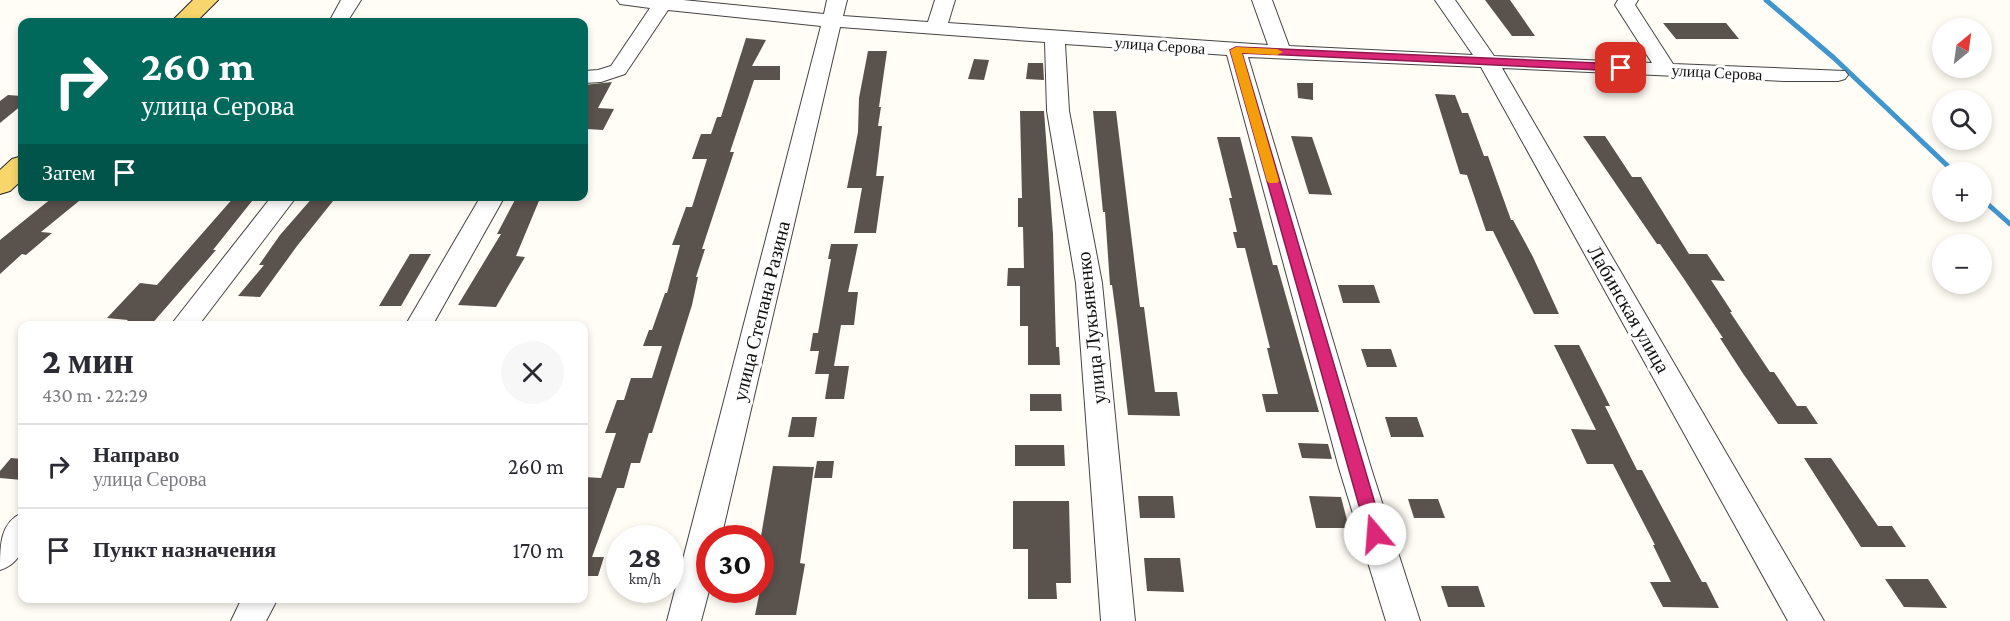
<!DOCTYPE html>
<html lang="ru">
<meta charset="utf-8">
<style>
body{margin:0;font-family:"Crimson Pro",serif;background:#f7f7f7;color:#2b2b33;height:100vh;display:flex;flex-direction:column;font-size:22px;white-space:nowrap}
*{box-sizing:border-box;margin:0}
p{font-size:20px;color:#7c7c81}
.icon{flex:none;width:33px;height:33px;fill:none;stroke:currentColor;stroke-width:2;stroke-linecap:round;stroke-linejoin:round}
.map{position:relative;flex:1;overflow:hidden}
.drawer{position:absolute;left:18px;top:321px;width:570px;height:282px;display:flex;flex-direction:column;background:#fff;border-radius:12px;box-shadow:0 3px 9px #0003}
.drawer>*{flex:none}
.top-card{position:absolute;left:18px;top:18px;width:570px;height:183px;border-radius:12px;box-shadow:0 3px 9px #0003;background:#00695c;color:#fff;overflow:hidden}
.needle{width:39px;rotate:29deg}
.tools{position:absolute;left:1932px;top:18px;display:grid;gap:12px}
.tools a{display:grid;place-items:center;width:60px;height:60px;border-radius:50%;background:#fff;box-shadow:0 3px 9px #0003;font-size:30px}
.speed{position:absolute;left:606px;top:525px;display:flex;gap:12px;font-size:30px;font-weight:700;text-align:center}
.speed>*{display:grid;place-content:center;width:78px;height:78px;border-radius:50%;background:#fff;box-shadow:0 3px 9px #0003;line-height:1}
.speed small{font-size:15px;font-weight:400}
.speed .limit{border:9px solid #d22;background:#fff;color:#111}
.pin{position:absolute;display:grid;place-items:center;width:51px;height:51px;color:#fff;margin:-26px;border-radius:12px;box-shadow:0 3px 9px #0006}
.me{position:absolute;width:66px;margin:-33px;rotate:342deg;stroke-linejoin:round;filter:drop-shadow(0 0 4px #0008)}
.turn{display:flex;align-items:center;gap:21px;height:126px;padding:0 24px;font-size:27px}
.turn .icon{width:78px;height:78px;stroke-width:2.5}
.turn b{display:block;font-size:42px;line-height:51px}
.then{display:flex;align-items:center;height:57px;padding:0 24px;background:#0003;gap:12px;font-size:22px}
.round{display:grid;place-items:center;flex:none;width:63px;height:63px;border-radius:32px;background:#f7f7f7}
.head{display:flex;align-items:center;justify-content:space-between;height:102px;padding:0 24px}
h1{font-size:36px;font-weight:800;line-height:45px}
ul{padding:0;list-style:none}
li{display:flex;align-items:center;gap:18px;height:84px;padding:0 24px;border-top:2px solid #e1e1e2}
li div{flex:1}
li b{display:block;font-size:22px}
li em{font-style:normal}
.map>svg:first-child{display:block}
</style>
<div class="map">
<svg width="2010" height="621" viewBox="0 0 2010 621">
<rect width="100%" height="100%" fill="#fffdf5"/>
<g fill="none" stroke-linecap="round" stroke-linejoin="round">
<g stroke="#3f96cf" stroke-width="5">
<path d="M1766,0L1834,58L1954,172"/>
<path d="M1982,199L2010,224"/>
</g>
</g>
<g fill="#5a524d">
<path d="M1485,0H1510L1535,36H1512Z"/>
<path d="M1663,23H1726L1739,39H1676Z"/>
<path d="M746,38L766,40L752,66H780V80H754L730,152H734L702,249H705L696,277H698L692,305L652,433H649L640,463H631L624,488H617L592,557H604L598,576H584V477L601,478L616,433H605L617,400H624L631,378H652L662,346H643L649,330H652L665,293H667L680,245H672L686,207H692L707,159H692L701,134H711L717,117H721Z"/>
<path d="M868,51H887L879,107H881L878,126H882L876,176H884L876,233H854L862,188H847L858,132L859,98Z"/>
<path d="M974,59L989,60L984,80L968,79Z"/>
<path d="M1028,63H1043L1044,80L1026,79Z"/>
<path d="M612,82L598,108L614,109L603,130L587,129L584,137V85Z"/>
<path d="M1297,83H1313V100L1298,98Z"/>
<path d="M1435,94L1455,95L1462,113H1468L1484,156H1488L1511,220H1513L1533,257L1559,314H1534L1493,231H1486L1467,175L1460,174Z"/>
<path d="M8,95L22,96V105L0,123V101Z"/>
<path d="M1020,111H1044L1053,234L1056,347H1059L1060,365H1028V326H1020V286H1007L1008,268H1024L1023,227H1018V198H1022Z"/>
<path d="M1093,111H1116L1140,307H1144L1155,392H1177L1180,416L1128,415L1117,322L1112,285H1110L1105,212H1103Z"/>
<path d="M1291,136L1312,137L1332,195L1309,194Z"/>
<path d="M1583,136H1605L1632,177H1641L1689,254H1707L1725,281L1711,280L1732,312H1730L1770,372H1774L1797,406H1806L1818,424H1778L1742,372L1720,338H1723L1684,279L1660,244H1657Z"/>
<path d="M1217,137H1240L1273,265H1277L1319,412H1266L1262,394H1278L1267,348H1270L1245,248H1237L1233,232H1237L1229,198H1232Z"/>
<path d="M235,196H256L213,250H216L150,326H122L128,320L107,318L140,283L157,285Z"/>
<path d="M314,196H337L297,246L260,297L238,296L264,265H259L280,235Z"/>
<path d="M517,196H541L516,256L525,257L496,307L458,305L501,234H497Z"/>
<path d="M52,198L79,201L41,232L52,233L26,255L22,254L0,274V240Z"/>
<path d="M831,244H858L848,292H858L854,325H841L834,366H849L844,399H825L829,374H815L819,351H810L813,333H818L831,259H828Z"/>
<path d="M410,254H431L401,306H379Z"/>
<path d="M1338,285H1374L1380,303H1343Z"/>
<path d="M1554,345H1579L1610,406H1605L1637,470H1642L1702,582H1706L1719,608L1663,607L1650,582H1671L1653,545H1655L1613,464H1587L1571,429L1596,430Z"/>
<path d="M1361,349H1391L1397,367H1367Z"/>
<path d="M1030,394H1061L1062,411H1030Z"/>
<path d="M792,417H817L814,437H788Z"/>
<path d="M1385,417H1417L1424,437H1391Z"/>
<path d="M1298,443L1328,444L1332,459L1302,458Z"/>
<path d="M1015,445H1064L1065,466H1015Z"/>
<path d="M11,458L22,459V480L0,478V471Z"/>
<path d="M1804,458H1831L1878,526H1892L1906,547H1861Z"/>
<path d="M817,461H834L832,478H814Z"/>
<path d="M773,466L814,467L800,563L805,564L796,615H755L760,590V542Z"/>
<path d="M1138,496H1173L1175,518H1140Z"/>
<path d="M1309,496L1341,497L1349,528H1316Z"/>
<path d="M1408,499H1438L1445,518H1414Z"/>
<path d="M1013,501H1069L1071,583H1056L1057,599H1028V549H1013Z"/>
<path d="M1144,558H1180L1184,592L1147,591Z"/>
<path d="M1885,579H1928L1947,608L1904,607Z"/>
<path d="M1441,586H1478L1485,607H1448Z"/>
</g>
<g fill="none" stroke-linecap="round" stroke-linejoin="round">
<defs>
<g id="minor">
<path d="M341,0H361L347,22H329Z"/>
<path d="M617,0H683L824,14L827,0H847L843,16L928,22L935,0H955L948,23L1268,45L1252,0H1272L1289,46L1473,55L1435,0H1455L1494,56L1652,63L1615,5L1618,0H1638L1635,5L1673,64L1845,71L1848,75L1845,79L1838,81H1784L1502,68L1824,621H1788L1481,67L1248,57L1371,468L1420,621H1386L1339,468L1227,55L1065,44L1069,111L1102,283L1135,621H1101L1076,283L1047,111L1045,42L840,27L721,538H710V587L701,621H667L821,26L668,10L625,74L601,82L584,83V71L598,70L611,66L650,8L620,4Z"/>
<path d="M272,196H297L198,326H170Z"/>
<path d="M481,196H505L432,326H405Z"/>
<path d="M22,513C25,538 27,561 0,570C0,545 0,523 22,513Z"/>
<path d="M242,598H278L266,621H231Z"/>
</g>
<g id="major">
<path d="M193,0H218L196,22H171Z"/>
<path d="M22,156V180L10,191L0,194V170L12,159Z"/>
</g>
</defs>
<use href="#minor" stroke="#444" stroke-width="2"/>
<use href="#major" stroke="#222" stroke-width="2"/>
<use href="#minor" fill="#fff" fill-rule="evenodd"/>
<use href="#major" fill="#f9d66b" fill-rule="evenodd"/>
</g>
<path fill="#db2777" stroke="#8e194d" stroke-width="1.5" d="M1236,47L1621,64L1627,68L1621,71L1242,53L1384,534L1381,539L1375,541L1370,539L1367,534L1230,50Z"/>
<path fill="#f59e0b" d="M1236,47L1277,49L1283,52L1277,55L1242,53L1279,181L1277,183H1269L1267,181L1230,50Z"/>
<g text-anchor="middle" stroke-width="6" stroke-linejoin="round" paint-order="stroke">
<g font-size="16" fill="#111" stroke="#fff">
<text transform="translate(1160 45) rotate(4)" y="6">улица Серова</text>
<text transform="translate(1717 72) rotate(3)" y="6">улица Серова</text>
</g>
<g font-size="20" fill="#111" stroke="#fff">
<text transform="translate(1629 309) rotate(60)" y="7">Лабинская улица</text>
<text transform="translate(761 311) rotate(-76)" y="7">улица Степана Разина</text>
<text transform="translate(1091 328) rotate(-96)" y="7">улица Лукьяненко</text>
</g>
</g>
</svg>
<div class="tools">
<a><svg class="needle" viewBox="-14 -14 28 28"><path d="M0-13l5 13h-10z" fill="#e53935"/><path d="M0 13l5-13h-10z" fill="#7c7c81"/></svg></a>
<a><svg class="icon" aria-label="search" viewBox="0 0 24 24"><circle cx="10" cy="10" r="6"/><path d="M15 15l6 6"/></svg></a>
<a>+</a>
<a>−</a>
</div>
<div class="speed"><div>28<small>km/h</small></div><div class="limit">30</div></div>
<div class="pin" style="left:1621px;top:68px;background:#d93025"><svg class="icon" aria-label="arrive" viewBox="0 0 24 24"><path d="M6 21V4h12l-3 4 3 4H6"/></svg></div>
<svg class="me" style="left:1375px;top:534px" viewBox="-20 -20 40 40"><circle r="19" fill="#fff"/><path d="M0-13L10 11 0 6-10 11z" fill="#db2777"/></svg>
<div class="top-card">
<div class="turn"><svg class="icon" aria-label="right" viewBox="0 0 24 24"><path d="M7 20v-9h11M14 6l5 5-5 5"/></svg><div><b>260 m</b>улица Серова</div></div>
<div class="then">Затем<svg class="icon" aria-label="arrive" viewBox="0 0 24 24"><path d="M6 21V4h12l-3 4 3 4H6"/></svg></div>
</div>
<section class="drawer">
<div class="head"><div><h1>2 мин</h1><p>430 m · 22:29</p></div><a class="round"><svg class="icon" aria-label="close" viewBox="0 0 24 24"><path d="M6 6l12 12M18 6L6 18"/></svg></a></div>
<ul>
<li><svg class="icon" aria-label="right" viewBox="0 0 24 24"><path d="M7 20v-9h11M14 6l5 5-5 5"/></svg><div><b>Направо</b><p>улица Серова</p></div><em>260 m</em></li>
<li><svg class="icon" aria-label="arrive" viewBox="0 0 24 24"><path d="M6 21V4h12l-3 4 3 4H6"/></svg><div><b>Пункт назначения</b></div><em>170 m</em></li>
</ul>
</section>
</div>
